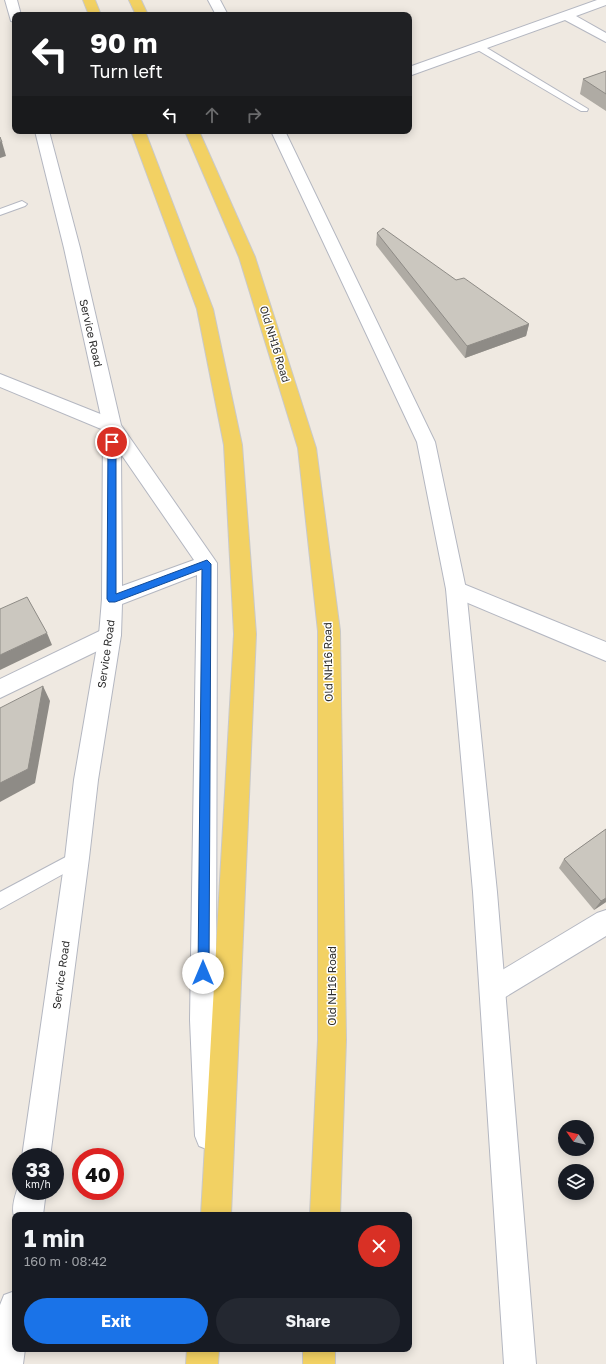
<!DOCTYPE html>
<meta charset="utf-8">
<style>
body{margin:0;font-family:"Golos Text",sans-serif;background:#242831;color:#f1f3f6;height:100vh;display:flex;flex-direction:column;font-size:15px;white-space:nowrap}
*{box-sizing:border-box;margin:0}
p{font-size:13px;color:#9ea1a6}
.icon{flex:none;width:22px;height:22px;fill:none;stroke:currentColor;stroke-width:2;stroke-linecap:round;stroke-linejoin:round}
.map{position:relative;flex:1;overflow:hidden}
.side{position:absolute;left:12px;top:1212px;width:400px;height:140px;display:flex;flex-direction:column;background:#171b24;border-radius:8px;box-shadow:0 2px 10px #0003}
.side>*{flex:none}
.top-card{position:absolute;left:12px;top:12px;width:400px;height:122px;border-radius:8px;box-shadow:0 2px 10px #0003;background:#202124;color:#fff;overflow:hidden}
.needle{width:26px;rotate:304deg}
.buttons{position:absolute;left:558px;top:1120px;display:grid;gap:8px}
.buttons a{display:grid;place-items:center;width:36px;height:36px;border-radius:50%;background:#171b24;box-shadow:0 2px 10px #0003;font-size:20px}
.speed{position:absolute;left:12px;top:1148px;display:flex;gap:8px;font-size:20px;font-weight:700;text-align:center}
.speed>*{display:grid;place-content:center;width:52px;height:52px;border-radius:50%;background:#171b24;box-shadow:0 2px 10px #0003;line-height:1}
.speed small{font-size:10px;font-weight:400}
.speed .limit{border:6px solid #d22;background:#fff;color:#111}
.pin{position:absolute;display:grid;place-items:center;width:34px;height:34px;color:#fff;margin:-17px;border:2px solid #fff;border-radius:50%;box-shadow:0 1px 4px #0007}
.me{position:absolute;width:44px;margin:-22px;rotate:0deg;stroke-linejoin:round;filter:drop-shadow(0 0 3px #0008)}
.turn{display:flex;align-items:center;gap:14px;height:84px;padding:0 12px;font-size:18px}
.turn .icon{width:52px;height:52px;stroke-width:2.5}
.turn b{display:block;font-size:28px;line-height:34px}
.lanes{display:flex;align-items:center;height:38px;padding:0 12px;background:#0003;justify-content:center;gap:20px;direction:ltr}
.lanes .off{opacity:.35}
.round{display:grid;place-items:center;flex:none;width:42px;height:42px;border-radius:21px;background:#242831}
.head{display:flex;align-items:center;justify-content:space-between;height:68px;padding:0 12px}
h1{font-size:24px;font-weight:700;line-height:30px}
.cta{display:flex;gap:8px;margin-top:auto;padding:8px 12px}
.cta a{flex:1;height:46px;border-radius:24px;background:#1a73e8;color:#fff;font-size:16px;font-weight:700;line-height:46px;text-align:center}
.cta a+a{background:#242831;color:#f1f3f6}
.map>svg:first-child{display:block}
</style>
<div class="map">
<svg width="606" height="1364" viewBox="0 0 606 1364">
<rect width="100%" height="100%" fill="#efe9e1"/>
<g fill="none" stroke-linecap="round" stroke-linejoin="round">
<defs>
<g id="service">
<path d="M476,45H482L588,109L587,111H581L476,49L475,47Z"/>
<path d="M22,201L27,204L25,206L0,215V209Z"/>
<path d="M77,851L83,853L85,858L83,863L0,909V892Z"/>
</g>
<g id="minor">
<path d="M597,0H606V5L576,16L606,33V42L565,20L409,76V67Z"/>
<path d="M0,374L118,421L121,426L118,431L112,433L106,431L0,387Z"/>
<path d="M456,581L606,642V661L449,595L446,589L449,583Z"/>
<path d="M110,626L118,629L121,635L118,641L0,698V679Z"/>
<path d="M606,910V936L502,999L493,1003L484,999L480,990L484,981L597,913Z"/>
</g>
<g id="tertiary">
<path d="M5,0H17L21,15H15V22L11,21Z"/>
<path d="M208,0H220L228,15H216Z"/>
<path d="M35,131H49L80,248L121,425L217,563L216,1020L223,1136L219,1146L209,1150L199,1146L195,1136L190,1020L197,575L122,604L121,635L98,780L89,858L50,1157H22L65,858L74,780L99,635L102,599L103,426L64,248ZM121,454L194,560L122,586Z"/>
<path d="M271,131H285L435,442L466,589L497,892L536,1364H504L473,892L446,589L417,442Z"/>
<path d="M21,1181V1191H46L43,1215H15V1219C10,1208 16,1191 21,1181Z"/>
<path d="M15,1291V1349H25L23,1364H0V1305L4,1295Z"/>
</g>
<g id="primary">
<path d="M83,0H95L101,15H89Z"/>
<path d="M129,0H141L148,15H136Z"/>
<path d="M131,131H145L213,309L242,445L256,634L231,1215H201L234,634L224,445L197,309Z"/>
<path d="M185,131H199L255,257L316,448L340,631L346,1040L340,1215H310L318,1040V631L298,448L239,257Z"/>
<path d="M187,1349H219L218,1364H186Z"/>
<rect x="303" y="1349" width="32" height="15"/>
</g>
</defs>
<use href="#service" stroke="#b4b7c1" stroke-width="2"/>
<use href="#minor" stroke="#b4b7c1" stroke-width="2"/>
<use href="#tertiary" stroke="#b4b7c1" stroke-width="2"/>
<use href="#primary" stroke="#c9c9c9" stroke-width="2"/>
<use href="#service" fill="#fff" fill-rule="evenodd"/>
<use href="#minor" fill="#fff" fill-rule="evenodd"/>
<use href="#tertiary" fill="#fff" fill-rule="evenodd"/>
<use href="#primary" fill="#f2d163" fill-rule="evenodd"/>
</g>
<g fill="#afaba4">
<path d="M606,71V111L580,94L583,79Z"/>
<path d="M377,233L529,324L526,336L465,358L376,245Z"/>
<path d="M606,829V902L594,910L559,868L564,859Z"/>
</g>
<g fill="#8e8b86">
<path d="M0,142H2L6,156L0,158Z"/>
<path d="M529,324L526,336L465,358L467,346Z"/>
<path d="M47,633L52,645L0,670V655Z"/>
<path d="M43,686L50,701L35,783L0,802V783Z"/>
<path d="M606,898V902L594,910L601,901Z"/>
</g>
<g fill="#cbc7bf" stroke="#8e8b86">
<path d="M606,71V94L583,79Z"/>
<path d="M0,137L2,142H0Z"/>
<path d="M383,228L456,280L464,278L529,324L467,346L377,233Z"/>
<path d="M27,597L47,633L0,655V609Z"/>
<path d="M43,686L28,769L0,783V708Z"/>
<path d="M606,829V898L601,901L564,859Z"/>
</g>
<path fill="#1a73e8" stroke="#114b97" d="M112,439L116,442V594L207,560L211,564L209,973L207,977L203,978L199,977L198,973L202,569L115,602H109L107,599L108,442Z"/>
<g text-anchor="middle" stroke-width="3" stroke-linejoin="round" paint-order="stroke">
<g font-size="11" fill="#2e2e2e" stroke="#fff">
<text transform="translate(91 333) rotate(77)" y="4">Service Road</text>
<text transform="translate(275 344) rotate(73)" y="4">Old NH16 Road</text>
<text transform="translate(106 654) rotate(-82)" y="4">Service Road</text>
<text transform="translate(328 662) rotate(-91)" y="4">Old NH16 Road</text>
<text transform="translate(61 975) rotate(-82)" y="4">Service Road</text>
<text transform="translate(332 986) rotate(-90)" y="4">Old NH16 Road</text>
</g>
</g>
</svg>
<div class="buttons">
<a><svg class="needle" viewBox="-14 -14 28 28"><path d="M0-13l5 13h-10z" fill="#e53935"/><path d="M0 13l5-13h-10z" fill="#9ea1a6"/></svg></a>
<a><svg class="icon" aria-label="layers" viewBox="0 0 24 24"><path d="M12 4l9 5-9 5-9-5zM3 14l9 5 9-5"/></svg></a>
</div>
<div class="speed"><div>33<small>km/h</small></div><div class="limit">40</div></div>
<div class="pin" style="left:112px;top:442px;background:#d93025"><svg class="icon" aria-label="arrive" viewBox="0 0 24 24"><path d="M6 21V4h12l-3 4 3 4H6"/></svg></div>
<svg class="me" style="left:203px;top:973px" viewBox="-20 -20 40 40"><circle r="19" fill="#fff"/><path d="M0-13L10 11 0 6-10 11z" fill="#1a73e8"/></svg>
<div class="top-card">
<div class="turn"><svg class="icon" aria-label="left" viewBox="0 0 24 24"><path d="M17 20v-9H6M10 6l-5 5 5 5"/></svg><div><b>90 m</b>Turn left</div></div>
<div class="lanes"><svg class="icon" aria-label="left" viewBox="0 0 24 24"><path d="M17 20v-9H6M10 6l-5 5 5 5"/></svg><svg class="icon off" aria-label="ahead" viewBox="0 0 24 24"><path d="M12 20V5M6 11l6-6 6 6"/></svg><svg class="icon off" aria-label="right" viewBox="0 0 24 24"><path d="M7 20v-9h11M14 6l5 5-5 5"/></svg></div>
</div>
<section class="side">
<div class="head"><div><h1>1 min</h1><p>160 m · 08:42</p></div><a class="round" style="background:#d93025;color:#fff"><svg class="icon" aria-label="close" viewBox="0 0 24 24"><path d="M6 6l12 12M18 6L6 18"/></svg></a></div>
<div class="cta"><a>Exit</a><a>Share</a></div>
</section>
</div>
